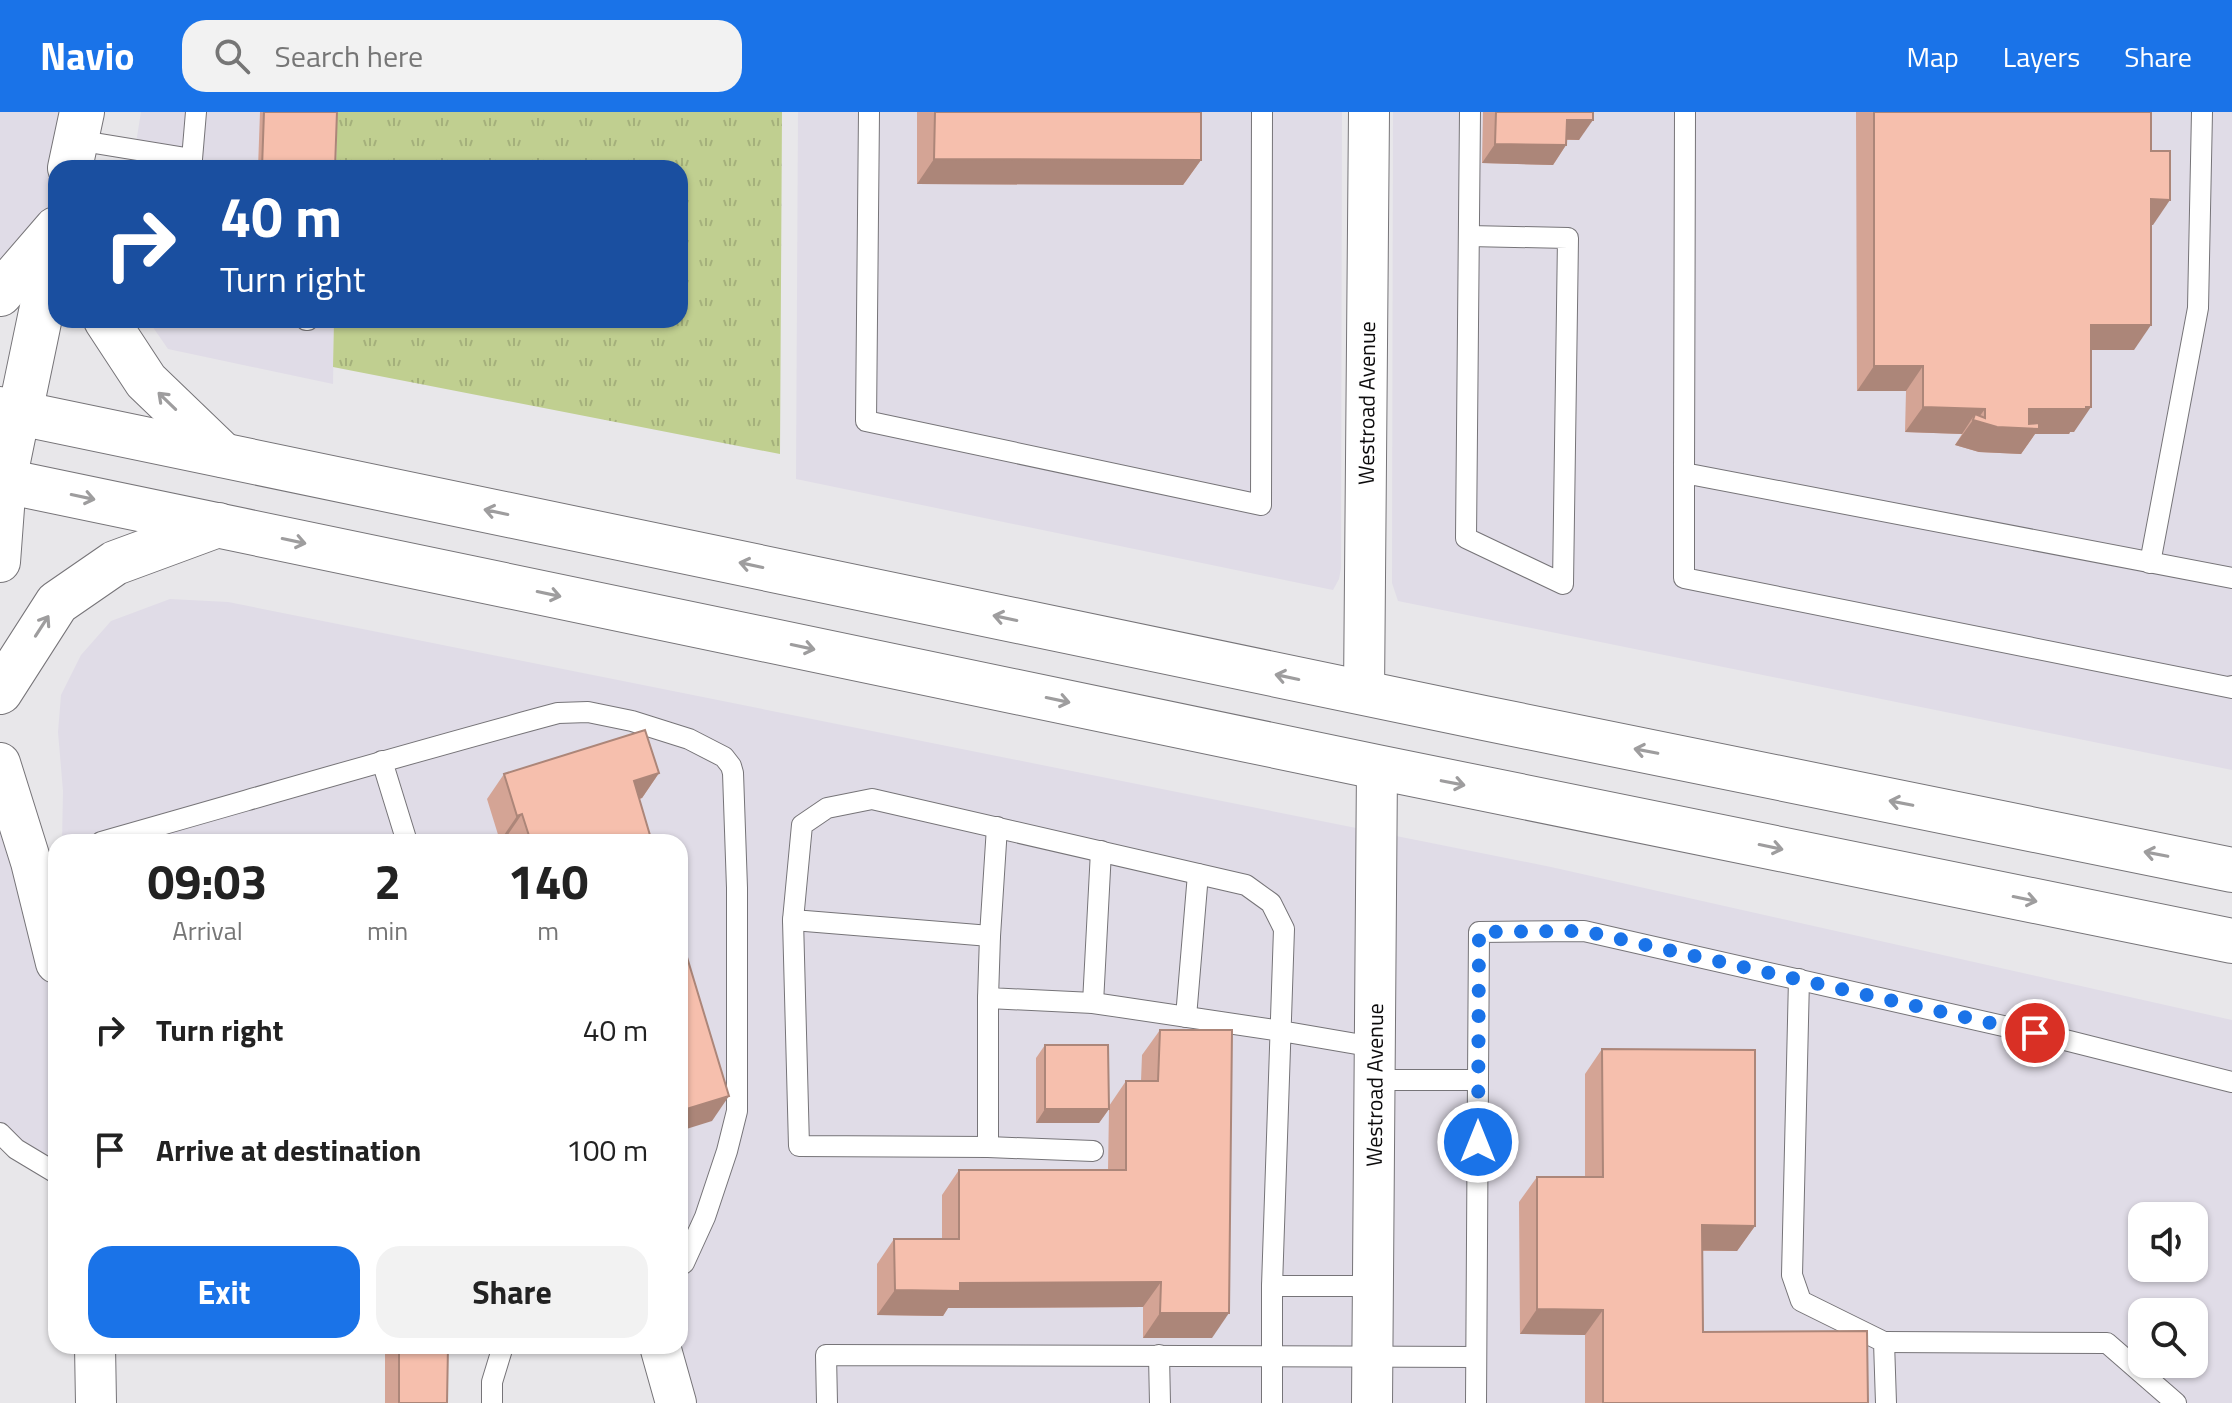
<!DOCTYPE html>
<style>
body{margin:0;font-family:"Titillium Web",sans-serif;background:#f2f2f2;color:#222;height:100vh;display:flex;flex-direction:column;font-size:30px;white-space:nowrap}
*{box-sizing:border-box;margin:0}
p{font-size:26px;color:#767676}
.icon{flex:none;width:44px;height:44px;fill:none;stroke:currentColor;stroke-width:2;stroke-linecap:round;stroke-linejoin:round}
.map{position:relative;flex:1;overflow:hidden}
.panel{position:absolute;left:48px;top:722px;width:640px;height:520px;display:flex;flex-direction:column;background:#fff;border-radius:24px;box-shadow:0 2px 6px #0004}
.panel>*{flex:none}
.guide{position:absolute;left:48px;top:48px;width:640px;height:168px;border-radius:24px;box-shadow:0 2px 6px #0004;background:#1a4fa0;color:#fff;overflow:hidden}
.tools{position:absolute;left:2128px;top:1090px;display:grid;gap:16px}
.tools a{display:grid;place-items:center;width:80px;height:80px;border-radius:16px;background:#fff;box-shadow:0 2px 6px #0004;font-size:40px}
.pin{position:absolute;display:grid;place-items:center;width:68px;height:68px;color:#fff;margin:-34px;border:4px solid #fff;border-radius:50%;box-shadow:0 2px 8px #0007}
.me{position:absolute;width:88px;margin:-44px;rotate:0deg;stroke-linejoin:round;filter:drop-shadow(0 0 6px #0008)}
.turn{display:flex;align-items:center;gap:28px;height:168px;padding:0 40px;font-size:36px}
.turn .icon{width:104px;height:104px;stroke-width:2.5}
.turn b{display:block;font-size:56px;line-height:68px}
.eta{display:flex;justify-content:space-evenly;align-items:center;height:136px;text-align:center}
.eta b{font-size:48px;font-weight:700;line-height:56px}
.button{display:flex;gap:16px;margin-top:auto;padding:16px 40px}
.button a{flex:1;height:92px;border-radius:24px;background:#1a73e8;color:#fff;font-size:32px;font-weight:700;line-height:92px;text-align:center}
.button a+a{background:#f2f2f2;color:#222}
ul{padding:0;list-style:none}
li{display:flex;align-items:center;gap:24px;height:120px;padding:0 40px}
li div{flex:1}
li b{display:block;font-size:30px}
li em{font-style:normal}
header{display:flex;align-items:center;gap:48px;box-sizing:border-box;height:112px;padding:0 40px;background:#1a73e8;color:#fff}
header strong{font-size:38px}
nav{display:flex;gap:44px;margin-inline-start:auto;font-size:28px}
.search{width:560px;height:72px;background:#f2f2f2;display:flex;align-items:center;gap:20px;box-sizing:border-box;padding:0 28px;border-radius:24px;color:#767676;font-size:30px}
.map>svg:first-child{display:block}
</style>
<header>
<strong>Navio</strong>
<div class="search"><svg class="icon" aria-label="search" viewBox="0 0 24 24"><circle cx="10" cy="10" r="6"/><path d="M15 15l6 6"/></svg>Search here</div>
<nav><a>Map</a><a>Layers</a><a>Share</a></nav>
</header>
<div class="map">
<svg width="2232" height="1291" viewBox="0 0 2232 1291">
<defs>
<pattern id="grass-tufts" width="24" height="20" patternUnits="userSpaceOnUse" patternTransform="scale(2)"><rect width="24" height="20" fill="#c0cf90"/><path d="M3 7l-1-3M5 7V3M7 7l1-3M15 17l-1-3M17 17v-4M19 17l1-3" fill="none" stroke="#a4b07b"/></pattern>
</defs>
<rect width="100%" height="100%" fill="#e8e7ea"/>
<g fill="#e0dce7" fill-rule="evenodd">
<path d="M0,0H82L56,56V116L0,150Z"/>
<path d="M141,0H337L336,56H132Z"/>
<path d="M798,0H1342L1341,456L1339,467L1333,478L796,367Z"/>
<path d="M1393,0H2232V658L1398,489L1392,471Z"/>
<path d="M148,208H334L333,272L168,237Z"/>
<path d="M170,487L228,490L1551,755L2232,908V1291H676L680,1234V730H62L63,679L58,620L61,583L81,543L111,509ZM2142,1104H2194V1156H2142ZM2142,1200H2194V1252H2142Z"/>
<path d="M0,651L56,851V1061L0,1021Z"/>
</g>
<path fill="url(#grass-tufts)" d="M337,0H782L780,342L333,255L334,208H680V56H336Z"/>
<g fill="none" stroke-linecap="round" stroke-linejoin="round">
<defs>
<g id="service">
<path d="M869,0L866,309L1261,393L1262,0"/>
<path d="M1685,0L1684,361L2232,466"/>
<path d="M76,28L192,47L191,56"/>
<path d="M192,47L196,0"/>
<path d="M1469,124L1568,126L1563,472L1466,426L1470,0"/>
<path d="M306,208H308"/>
<path d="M1684,361V466L2232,576V574"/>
<path d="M2150,451L2198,196L2202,0"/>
<path d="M382,649L407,730"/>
<path d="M101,730C253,687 405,642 558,601L588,600L632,609L689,627L724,645L731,654L733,661L737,776V999L727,1039L705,1105L684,1151L680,1154"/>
<path d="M793,808L799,1034L988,1035V886"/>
<path d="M990,824L997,715"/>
<path d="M1799,867L1792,1163L1801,1189L1884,1230L1886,1291"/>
<path d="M1093,891L1101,739"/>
<path d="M1186,905L1198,762"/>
<path d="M1374,968H1478L1479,820L1584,819L2065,928L2232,970"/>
<path d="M0,1021L16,1037L56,1061"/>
<path d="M988,1035L1093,1039"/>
<path d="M1272,1174V1291"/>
<path d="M1372,1174H1272L1284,817L1271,791L1246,773L872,687L827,696L802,713L793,808L990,824L988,886L1093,891L1281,919L1374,935"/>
<path d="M1884,1230L2107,1231L2176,1291"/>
<path d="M1159,1243L1160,1291"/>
<path d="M492,1291V1270L503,1234"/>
<path d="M827,1291L826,1243L1476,1245"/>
<path d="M1476,1291L1478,968"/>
</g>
<g id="minor">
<path d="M0,450L6,369L20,301"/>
<path id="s1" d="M1364,581L1369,0"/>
<path d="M0,651L31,750L56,851"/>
<path d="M95,1234L96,1291"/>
<path d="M660,1234L676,1291"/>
<path id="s2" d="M1372,1291L1377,655"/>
</g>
<g id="tertiary">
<path d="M70,56L82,0"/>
<path d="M20,301L56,128"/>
</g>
<g id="trunk">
<path d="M0,182L56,117"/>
<path d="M106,208L146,269L223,343"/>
<path d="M0,297L1484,606L2232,758"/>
<path d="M0,368L1377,655L2232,829"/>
<path d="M0,580L57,491L115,451L218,413"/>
</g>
</defs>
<use href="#service" stroke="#767478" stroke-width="22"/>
<use href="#minor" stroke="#767478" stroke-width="42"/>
<use href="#tertiary" stroke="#767478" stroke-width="46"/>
<use href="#trunk" stroke="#767478" stroke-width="46"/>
<use href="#service" stroke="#fff" stroke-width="20"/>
<use href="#minor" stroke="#fff" stroke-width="40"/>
<use href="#tertiary" stroke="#fff" stroke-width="44"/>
<use href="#trunk" stroke="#fff" stroke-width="44"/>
</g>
<g fill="#d4a495">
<path d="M260,0H337L335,56H258Z"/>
<path d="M917,0H1201V48L1183,73L917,72Z"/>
<path d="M1483,0H1593L1579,28H1567L1566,33L1553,53L1482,51Z"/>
<path d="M1856,0H2151L2153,113H2151L2134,238H2091L2074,320H2070L2069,322H2035L2021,342L1979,340L1955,333L1962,322L1905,320L1906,279H1857Z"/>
<path d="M659,661L642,686L639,687L652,730H506L505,727L500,729L487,687L504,662Z"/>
<path d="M1160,918L1212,1226H1143V1195L948,1196L943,1204L877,1203V1152L894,1127H942V1083L959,1058H1108L1109,997L1099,1011H1036V946L1045,933L1109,994L1126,969H1141L1142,943Z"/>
<path d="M1602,937L1755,1114L1737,1139H1702L1703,1220L1868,1291H1585V1223L1520,1222L1519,1090L1537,1065H1585V962Z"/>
<path d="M385,1234H448L447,1291H385Z"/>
</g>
<g fill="#ac8679">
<path d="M1567,8H1593L1579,28L1554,27Z"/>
<path d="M1495,32L1566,33L1553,53L1482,51Z"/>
<path d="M934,47L1201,48L1183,73L917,72Z"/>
<path d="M2151,87L2170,88L2153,113L2133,112Z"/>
<path d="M2091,213H2151L2134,238H2073Z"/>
<path d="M1874,254H1923L1906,279H1857Z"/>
<path d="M1923,295L1985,297L1976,309L2029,297L2091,295L2074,320H2070L2069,322H2035L2021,342L1979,340L1955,333L1973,308L1975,302L1962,322L1905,320Z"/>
<path d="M659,661L642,686L616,694L634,669Z"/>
<path d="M522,702L505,727L500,729L517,704Z"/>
<path d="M729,984L712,1009L680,1019V999Z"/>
<path d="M1045,997H1109L1099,1011H1036Z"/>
<path d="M1702,1113L1755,1114L1737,1139L1684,1138Z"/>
<path d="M1161,1170L1143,1195L948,1196L943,1204L877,1203L895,1178L960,1171Z"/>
<path d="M1537,1197L1603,1198L1585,1223L1520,1222Z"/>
<path d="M1160,1201H1229L1212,1226H1143Z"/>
</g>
<g fill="#f6bfad" stroke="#ac8679" stroke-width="2">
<path d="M264,0H337L335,56H262Z"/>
<path d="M935,0H1201V48L934,47Z"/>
<path d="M1496,0H1593V8H1567L1566,33L1495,32Z"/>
<path d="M1874,0H2151V39H2170V88L2151,87V213H2091V295H2086V297H2029V312L2039,311V317L1997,315L1973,308L1975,302L1985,306V297L1923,295V254H1874Z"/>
<path d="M645,618L659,661L634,669L652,730H531L522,702L517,704L504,662Z"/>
<path d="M680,822L729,984L680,999Z"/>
<path d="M1160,918H1232L1229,1201H1160L1161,1170L960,1171V1179L895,1178L894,1127H959V1058H1126V969H1158Z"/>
<path d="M1045,933H1108L1109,997H1045Z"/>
<path d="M1602,937L1755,938V1114L1702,1113L1703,1220L1867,1219L1868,1291H1603V1198L1537,1197V1065H1603Z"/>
<path d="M399,1234H448L447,1291H399Z"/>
</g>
<defs><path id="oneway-shaft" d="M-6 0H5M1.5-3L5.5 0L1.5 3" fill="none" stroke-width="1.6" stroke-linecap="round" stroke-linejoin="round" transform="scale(2)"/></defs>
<g stroke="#9e9d9e">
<use href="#oneway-shaft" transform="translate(167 289) rotate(-136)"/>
<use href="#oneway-shaft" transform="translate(83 385) rotate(12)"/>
<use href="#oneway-shaft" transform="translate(496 400) rotate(-168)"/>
<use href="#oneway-shaft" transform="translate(294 429) rotate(12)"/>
<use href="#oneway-shaft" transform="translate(751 453) rotate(-168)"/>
<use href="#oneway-shaft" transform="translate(549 482) rotate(12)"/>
<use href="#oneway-shaft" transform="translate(1005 506) rotate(-168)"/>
<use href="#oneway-shaft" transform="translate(42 514) rotate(-57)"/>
<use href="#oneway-shaft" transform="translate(803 535) rotate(12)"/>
<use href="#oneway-shaft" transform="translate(1287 565) rotate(-168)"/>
<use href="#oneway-shaft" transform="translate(1058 588) rotate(12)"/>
<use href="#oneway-shaft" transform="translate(1646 639) rotate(-169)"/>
<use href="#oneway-shaft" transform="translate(1453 671) rotate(11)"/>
<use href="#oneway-shaft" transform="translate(1901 691) rotate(-169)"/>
<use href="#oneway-shaft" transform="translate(1771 735) rotate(12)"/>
<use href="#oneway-shaft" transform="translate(2156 742) rotate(-169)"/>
<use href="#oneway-shaft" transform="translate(2025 787) rotate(12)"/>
</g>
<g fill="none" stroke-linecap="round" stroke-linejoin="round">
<path stroke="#1a73e8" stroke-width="14" stroke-dasharray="0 25.2" d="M1478,1030L1479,820L1584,819L2035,921"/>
</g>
<g text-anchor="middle" stroke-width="7" stroke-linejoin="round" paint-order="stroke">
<g font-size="22" fill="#0c0b0c" stroke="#e8e7ea">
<text dy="8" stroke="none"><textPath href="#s1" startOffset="290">Westroad Avenue</textPath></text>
<text dy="8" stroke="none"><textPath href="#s2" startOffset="318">Westroad Avenue</textPath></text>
</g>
</g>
</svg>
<div class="tools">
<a><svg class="icon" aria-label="sound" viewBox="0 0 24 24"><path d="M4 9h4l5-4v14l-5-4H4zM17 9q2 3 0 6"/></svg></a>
<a><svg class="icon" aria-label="search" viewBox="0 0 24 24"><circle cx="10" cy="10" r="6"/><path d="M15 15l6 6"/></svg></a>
</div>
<div class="pin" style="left:2035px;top:921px;background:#d93025"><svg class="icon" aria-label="arrive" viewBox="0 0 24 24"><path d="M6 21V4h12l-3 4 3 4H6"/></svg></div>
<svg class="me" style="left:1478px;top:1030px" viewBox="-20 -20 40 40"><circle r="17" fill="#1a73e8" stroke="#fff" stroke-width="3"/><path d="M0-11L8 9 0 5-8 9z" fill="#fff"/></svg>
<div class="guide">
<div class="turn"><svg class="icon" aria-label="right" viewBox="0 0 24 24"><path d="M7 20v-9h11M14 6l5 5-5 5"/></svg><div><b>40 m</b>Turn right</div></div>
</div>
<section class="panel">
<div class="eta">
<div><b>09:03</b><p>Arrival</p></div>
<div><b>2</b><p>min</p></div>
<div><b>140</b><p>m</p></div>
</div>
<ul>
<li><svg class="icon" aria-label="right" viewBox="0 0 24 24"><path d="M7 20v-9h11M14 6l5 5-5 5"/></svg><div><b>Turn right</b></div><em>40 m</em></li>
<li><svg class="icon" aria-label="arrive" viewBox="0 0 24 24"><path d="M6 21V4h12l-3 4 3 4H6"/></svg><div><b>Arrive at destination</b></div><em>100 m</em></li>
</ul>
<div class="button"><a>Exit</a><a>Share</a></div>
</section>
</div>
